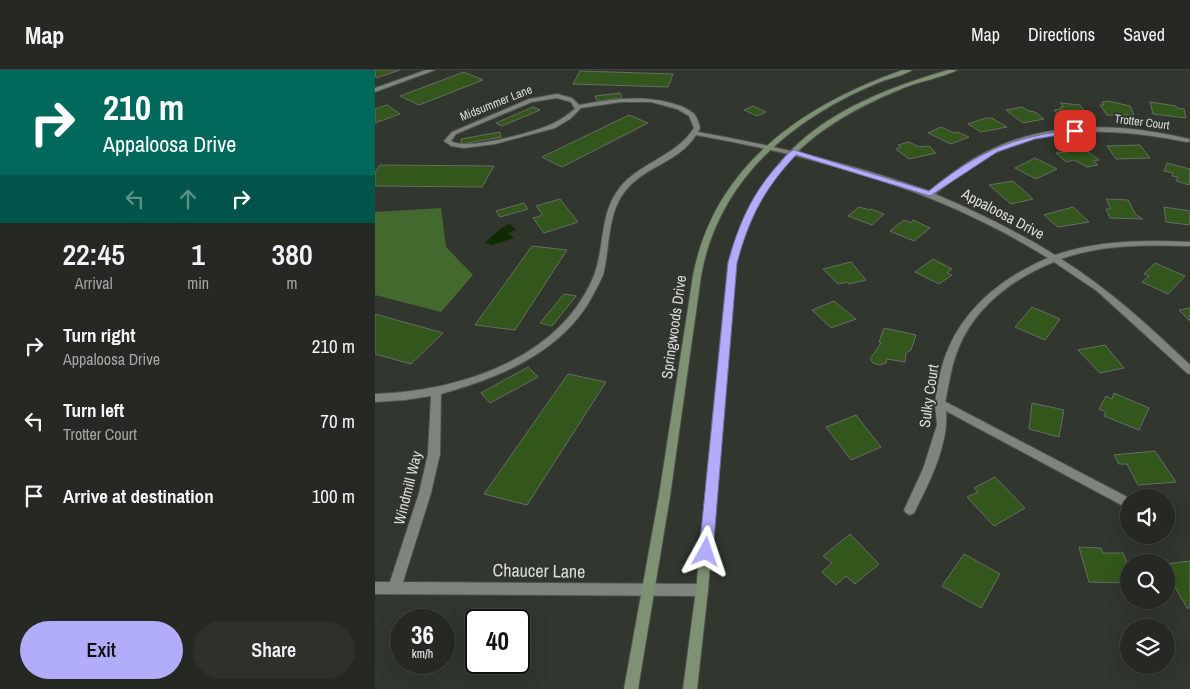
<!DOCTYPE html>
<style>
body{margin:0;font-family:"Archivo Narrow",sans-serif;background:#2d302b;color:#f1f3f6;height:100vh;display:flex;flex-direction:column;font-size:19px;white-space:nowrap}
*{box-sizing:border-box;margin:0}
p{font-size:16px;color:#a3a6a6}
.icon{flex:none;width:28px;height:28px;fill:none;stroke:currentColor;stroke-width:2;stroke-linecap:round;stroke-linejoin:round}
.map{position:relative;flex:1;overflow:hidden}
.panel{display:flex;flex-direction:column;background:#252823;width:375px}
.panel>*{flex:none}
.guide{background:#00695c;color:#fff;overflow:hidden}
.fabs{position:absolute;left:745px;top:419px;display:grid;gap:10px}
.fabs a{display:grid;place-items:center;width:55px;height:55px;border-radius:50%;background:#252823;box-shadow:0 5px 20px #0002,0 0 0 1px #424441;font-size:25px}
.speed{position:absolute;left:15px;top:539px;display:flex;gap:10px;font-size:25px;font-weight:700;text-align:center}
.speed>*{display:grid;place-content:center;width:65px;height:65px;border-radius:50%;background:#252823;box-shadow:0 5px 20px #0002,0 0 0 1px #424441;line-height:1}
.speed small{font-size:12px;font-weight:400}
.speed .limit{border:2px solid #111;border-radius:8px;background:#fff;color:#111}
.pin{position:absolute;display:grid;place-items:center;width:42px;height:42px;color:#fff;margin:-21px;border-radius:10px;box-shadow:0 2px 8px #0006}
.me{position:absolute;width:55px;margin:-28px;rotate:5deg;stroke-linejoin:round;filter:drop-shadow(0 0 4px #0008)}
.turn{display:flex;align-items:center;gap:18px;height:105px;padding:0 20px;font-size:22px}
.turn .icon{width:65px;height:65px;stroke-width:2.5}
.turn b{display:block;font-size:35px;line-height:42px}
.lanes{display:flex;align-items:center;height:48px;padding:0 20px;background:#0003;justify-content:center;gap:25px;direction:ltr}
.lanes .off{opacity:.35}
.eta{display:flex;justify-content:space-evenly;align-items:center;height:85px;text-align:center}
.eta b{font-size:30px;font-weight:600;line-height:35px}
.button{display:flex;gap:10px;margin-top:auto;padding:10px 20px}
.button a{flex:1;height:58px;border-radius:30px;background:#b1adfa;color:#111;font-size:20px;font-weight:600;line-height:58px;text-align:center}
.button a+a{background:#2d302b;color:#f1f3f6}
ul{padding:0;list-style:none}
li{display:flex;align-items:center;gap:15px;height:75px;padding:0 20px}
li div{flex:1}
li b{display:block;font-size:19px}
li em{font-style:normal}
header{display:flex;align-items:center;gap:30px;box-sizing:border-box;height:70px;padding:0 25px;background:#252823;border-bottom:1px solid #424441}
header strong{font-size:24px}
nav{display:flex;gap:28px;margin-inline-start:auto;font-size:18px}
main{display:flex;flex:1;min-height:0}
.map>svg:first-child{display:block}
</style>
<header>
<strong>Map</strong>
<nav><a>Map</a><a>Directions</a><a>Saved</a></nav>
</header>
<main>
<section class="panel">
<div class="guide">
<div class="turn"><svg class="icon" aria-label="right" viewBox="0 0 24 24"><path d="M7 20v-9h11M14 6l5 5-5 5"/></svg><div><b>210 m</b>Appaloosa Drive</div></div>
<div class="lanes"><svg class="icon off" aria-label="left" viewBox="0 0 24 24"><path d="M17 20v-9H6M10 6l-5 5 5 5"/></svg><svg class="icon off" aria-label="ahead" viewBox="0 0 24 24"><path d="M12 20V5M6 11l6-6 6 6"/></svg><svg class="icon" aria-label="right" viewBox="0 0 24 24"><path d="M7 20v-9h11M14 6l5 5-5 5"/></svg></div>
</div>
<div class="eta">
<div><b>22:45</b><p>Arrival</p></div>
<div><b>1</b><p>min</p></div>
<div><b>380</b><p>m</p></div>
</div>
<ul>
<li><svg class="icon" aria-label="right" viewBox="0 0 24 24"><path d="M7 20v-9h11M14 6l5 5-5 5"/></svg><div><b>Turn right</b><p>Appaloosa Drive</p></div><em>210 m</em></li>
<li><svg class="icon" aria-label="left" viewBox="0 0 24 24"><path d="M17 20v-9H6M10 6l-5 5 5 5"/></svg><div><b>Turn left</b><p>Trotter Court</p></div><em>70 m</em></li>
<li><svg class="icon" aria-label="arrive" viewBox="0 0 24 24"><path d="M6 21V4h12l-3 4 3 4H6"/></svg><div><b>Arrive at destination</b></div><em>100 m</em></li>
</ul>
<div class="button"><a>Exit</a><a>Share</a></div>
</section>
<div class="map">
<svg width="815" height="619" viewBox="0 0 815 619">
<rect width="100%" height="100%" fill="#31362f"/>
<path fill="#44692f" d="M66,138L71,177L98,205L66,242L0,225V142Z"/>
<path fill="#112b00" d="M135,154L141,160L133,163L139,168L117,175L110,173L126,158Z"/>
<g fill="#32561c" stroke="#676c64">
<path d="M0,0H25L1,8Z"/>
<path d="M205,1L298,4L293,17L198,14Z"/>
<path d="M89,2L108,10L44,35L25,26Z"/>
<path d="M245,23L247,28L222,31L220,26Z"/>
<path d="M733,31L755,36L759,45H732L725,35H729L727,32Z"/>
<path d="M775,32L801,36L802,38L809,39L811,48L778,44Z"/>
<path d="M685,33L705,35L712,44L685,47L679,40L687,39L685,37H689Z"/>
<path d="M12,35L25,44L0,53V39Z"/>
<path d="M378,36L391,42L382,46L369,40Z"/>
<path d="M158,37L165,40L127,56L121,53Z"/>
<path d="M647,37L654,41L660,42L669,49L648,53L631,40Z"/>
<path d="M254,45L273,53L187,97L167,87Z"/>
<path d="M611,48H617L632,57L606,62L593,54Z"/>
<path d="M566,57L579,63L582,62L594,67L576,74L553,63Z"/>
<path d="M125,62L126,67L87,74L86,69Z"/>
<path d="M534,72L544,77L554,76L561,83L534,89L521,79L526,77L523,75Z"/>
<path d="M765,75L775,88L741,89L732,76Z"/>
<path d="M711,80L724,90L718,91L723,95L712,97L699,90L691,92L681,83Z"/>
<path d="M660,88L682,99L661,109L640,98Z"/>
<path d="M792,93L815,99L814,115L801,111L803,107L797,106L798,103L789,101Z"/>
<path d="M5,95L119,96L107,117L0,116V102Z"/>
<path d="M638,111L658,129L636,134L614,115Z"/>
<path d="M185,129L203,152L169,163L158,148L168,145L161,136Z"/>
<path d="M731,129L753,130L761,145L768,149L735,148L731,139H736Z"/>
<path d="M149,133L153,139L125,147L121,141Z"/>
<path d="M484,137L495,140L496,139L509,144L497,155L473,146Z"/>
<path d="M698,137L714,152L683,157L669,145Z"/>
<path d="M789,137L815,141V155L791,152Z"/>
<path d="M529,150L536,153L538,150L555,158L539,171L515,161Z"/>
<path d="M157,176L192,180L140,260L100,255Z"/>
<path d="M558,189L577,199L572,203L577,205L564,214L540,202Z"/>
<path d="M476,192L491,210L474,214L472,212L463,214L448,199Z"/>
<path d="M780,193L810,206L793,224L767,212L774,206L769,204Z"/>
<path d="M189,224L201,226L177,256L165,253Z"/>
<path d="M459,231L481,249L456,258L437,240Z"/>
<path d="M657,237L685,249L670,270L640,257Z"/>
<path d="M815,238V251L804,240Z"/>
<path d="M0,244L68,263L36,294L0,284Z"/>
<path d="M509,258L541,265L536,280L531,283L530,292L512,289L511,293L505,295L498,293L495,289L506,273L504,272Z"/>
<path d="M730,275L749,298L725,303L703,280Z"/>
<path d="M153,297L163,307L115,333L106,323Z"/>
<path d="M193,304L231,312L152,435L109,424Z"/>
<path d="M739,323L774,338L764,360L729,346L731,342L724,339L731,326L737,329Z"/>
<path d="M657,333L689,340L684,367L654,359Z"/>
<path d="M481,345L506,377L476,390L451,357Z"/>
<path d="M780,381L801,412L763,415L752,394H744L739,385Z"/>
<path d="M620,407L650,438L619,456L592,427L603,422L599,418Z"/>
<path d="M475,464L504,494L480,514L471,506L461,515L447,502L457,493L448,486Z"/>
<path d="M704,477L726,478L728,483H748L754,499V513L714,512Z"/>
<path d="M589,484L625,504L606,538L567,516Z"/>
<path d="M815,491V538H812L791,501V494Z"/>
</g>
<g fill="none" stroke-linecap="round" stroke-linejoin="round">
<defs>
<path id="lane" d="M565,329L754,428V439L571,341C574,374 554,414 539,443L535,445L531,443L529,440L548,399L562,355L560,333L561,330Z"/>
<g id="street">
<path d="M51,0H60L0,22V18Z"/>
<path d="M182,24L197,28L204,35C237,29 270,24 302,35C307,36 315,40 319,44C322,47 324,54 325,58L323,62C402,76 478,94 554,121C573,106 592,91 613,81C675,50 749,53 814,69L815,71L812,72C748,59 681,54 620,83C598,93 579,109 560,124C602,142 641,161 680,185C724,170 769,170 815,172V176C771,175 728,174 686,189C734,219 774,256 815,295V304L812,303L722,221L679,192C639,208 601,236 584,277C576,295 574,314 570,333L569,336H561L560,333C563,314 566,294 574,277C593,234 632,205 673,188C562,119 448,88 321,65C304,93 266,97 248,124C232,147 235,179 228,205C225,212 221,219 218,225C188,282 124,308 66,324L65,384L56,423L28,512L327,514L332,516L333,520L332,524L327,526L0,524V512H15L44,423L53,384L56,326L30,330L0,332V324C82,321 181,291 217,210C230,182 224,149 241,123C260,93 299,89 319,58L314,46L302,39L276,32H246L206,38L195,49L180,58L120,74L89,78L76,76L69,71L77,62L154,29ZM182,28L196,32L200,39C193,44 186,50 177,54C159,62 92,81 76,71L81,64L157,32Z"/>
</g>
<g id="secondary">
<path d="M528,0H537C528,6 515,8 505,12C493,17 481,22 470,28C397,66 341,123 326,206L295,426L263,619H249L284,426L318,206C339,95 428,35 528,0Z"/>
<path d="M573,0H582C575,4 565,6 557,9C545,12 532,16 521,21C434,58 387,100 361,193L333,520L322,619H308L321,520L353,193C387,75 461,33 573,0Z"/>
</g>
</defs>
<use href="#lane" stroke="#4f534d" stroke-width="2"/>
<use href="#street" stroke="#4f534d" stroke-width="2"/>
<use href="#secondary" stroke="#4f534d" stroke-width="2"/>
<use href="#lane" fill="#7f847c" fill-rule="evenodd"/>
<use href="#street" fill="#7f847c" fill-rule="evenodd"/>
<use href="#secondary" fill="#7e9273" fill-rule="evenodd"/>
</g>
<path fill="#b1adfa" stroke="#7370a2" d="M700,59L704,61L703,62L660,69L622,82L555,126L421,85C389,119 374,148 362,193L338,482L336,486L331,488L326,486L324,482L353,193C363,155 378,121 405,93C409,88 413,82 419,80L554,121C605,80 636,68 700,59Z"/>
<g text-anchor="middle" stroke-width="4" stroke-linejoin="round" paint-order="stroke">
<g font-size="12" fill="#daddd9" stroke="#31362f">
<text transform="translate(121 33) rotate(-22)" y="4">Midsummer Lane</text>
<text transform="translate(767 52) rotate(7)" y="4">Trotter Court</text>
</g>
<g font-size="15" fill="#daddd9" stroke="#31362f">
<text transform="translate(628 144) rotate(28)" y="5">Appaloosa Drive</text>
<text transform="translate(299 257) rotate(-82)" y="5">Springwoods Drive</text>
<text transform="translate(554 326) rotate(-82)" y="5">Sulky Court</text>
<text transform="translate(33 418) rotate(-76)" y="5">Windmill Way</text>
</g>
<g font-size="18" fill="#daddd9" stroke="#31362f">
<text transform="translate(164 501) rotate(1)" y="6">Chaucer Lane</text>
</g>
</g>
</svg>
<div class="fabs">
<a><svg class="icon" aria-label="sound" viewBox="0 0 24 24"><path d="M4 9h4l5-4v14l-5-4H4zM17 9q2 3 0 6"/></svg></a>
<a><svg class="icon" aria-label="search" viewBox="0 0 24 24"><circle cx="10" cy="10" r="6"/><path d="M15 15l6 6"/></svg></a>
<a><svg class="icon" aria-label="layers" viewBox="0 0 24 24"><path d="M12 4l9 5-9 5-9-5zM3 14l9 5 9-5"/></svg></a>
</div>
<div class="speed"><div>36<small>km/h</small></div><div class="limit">40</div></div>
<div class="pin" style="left:700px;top:61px;background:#d93025"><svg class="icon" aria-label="arrive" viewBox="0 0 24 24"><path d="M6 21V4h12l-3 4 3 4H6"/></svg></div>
<svg class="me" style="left:331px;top:482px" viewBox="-20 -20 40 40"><path d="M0-17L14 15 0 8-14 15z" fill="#b1adfa" stroke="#fff" stroke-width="4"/></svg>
</div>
</main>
